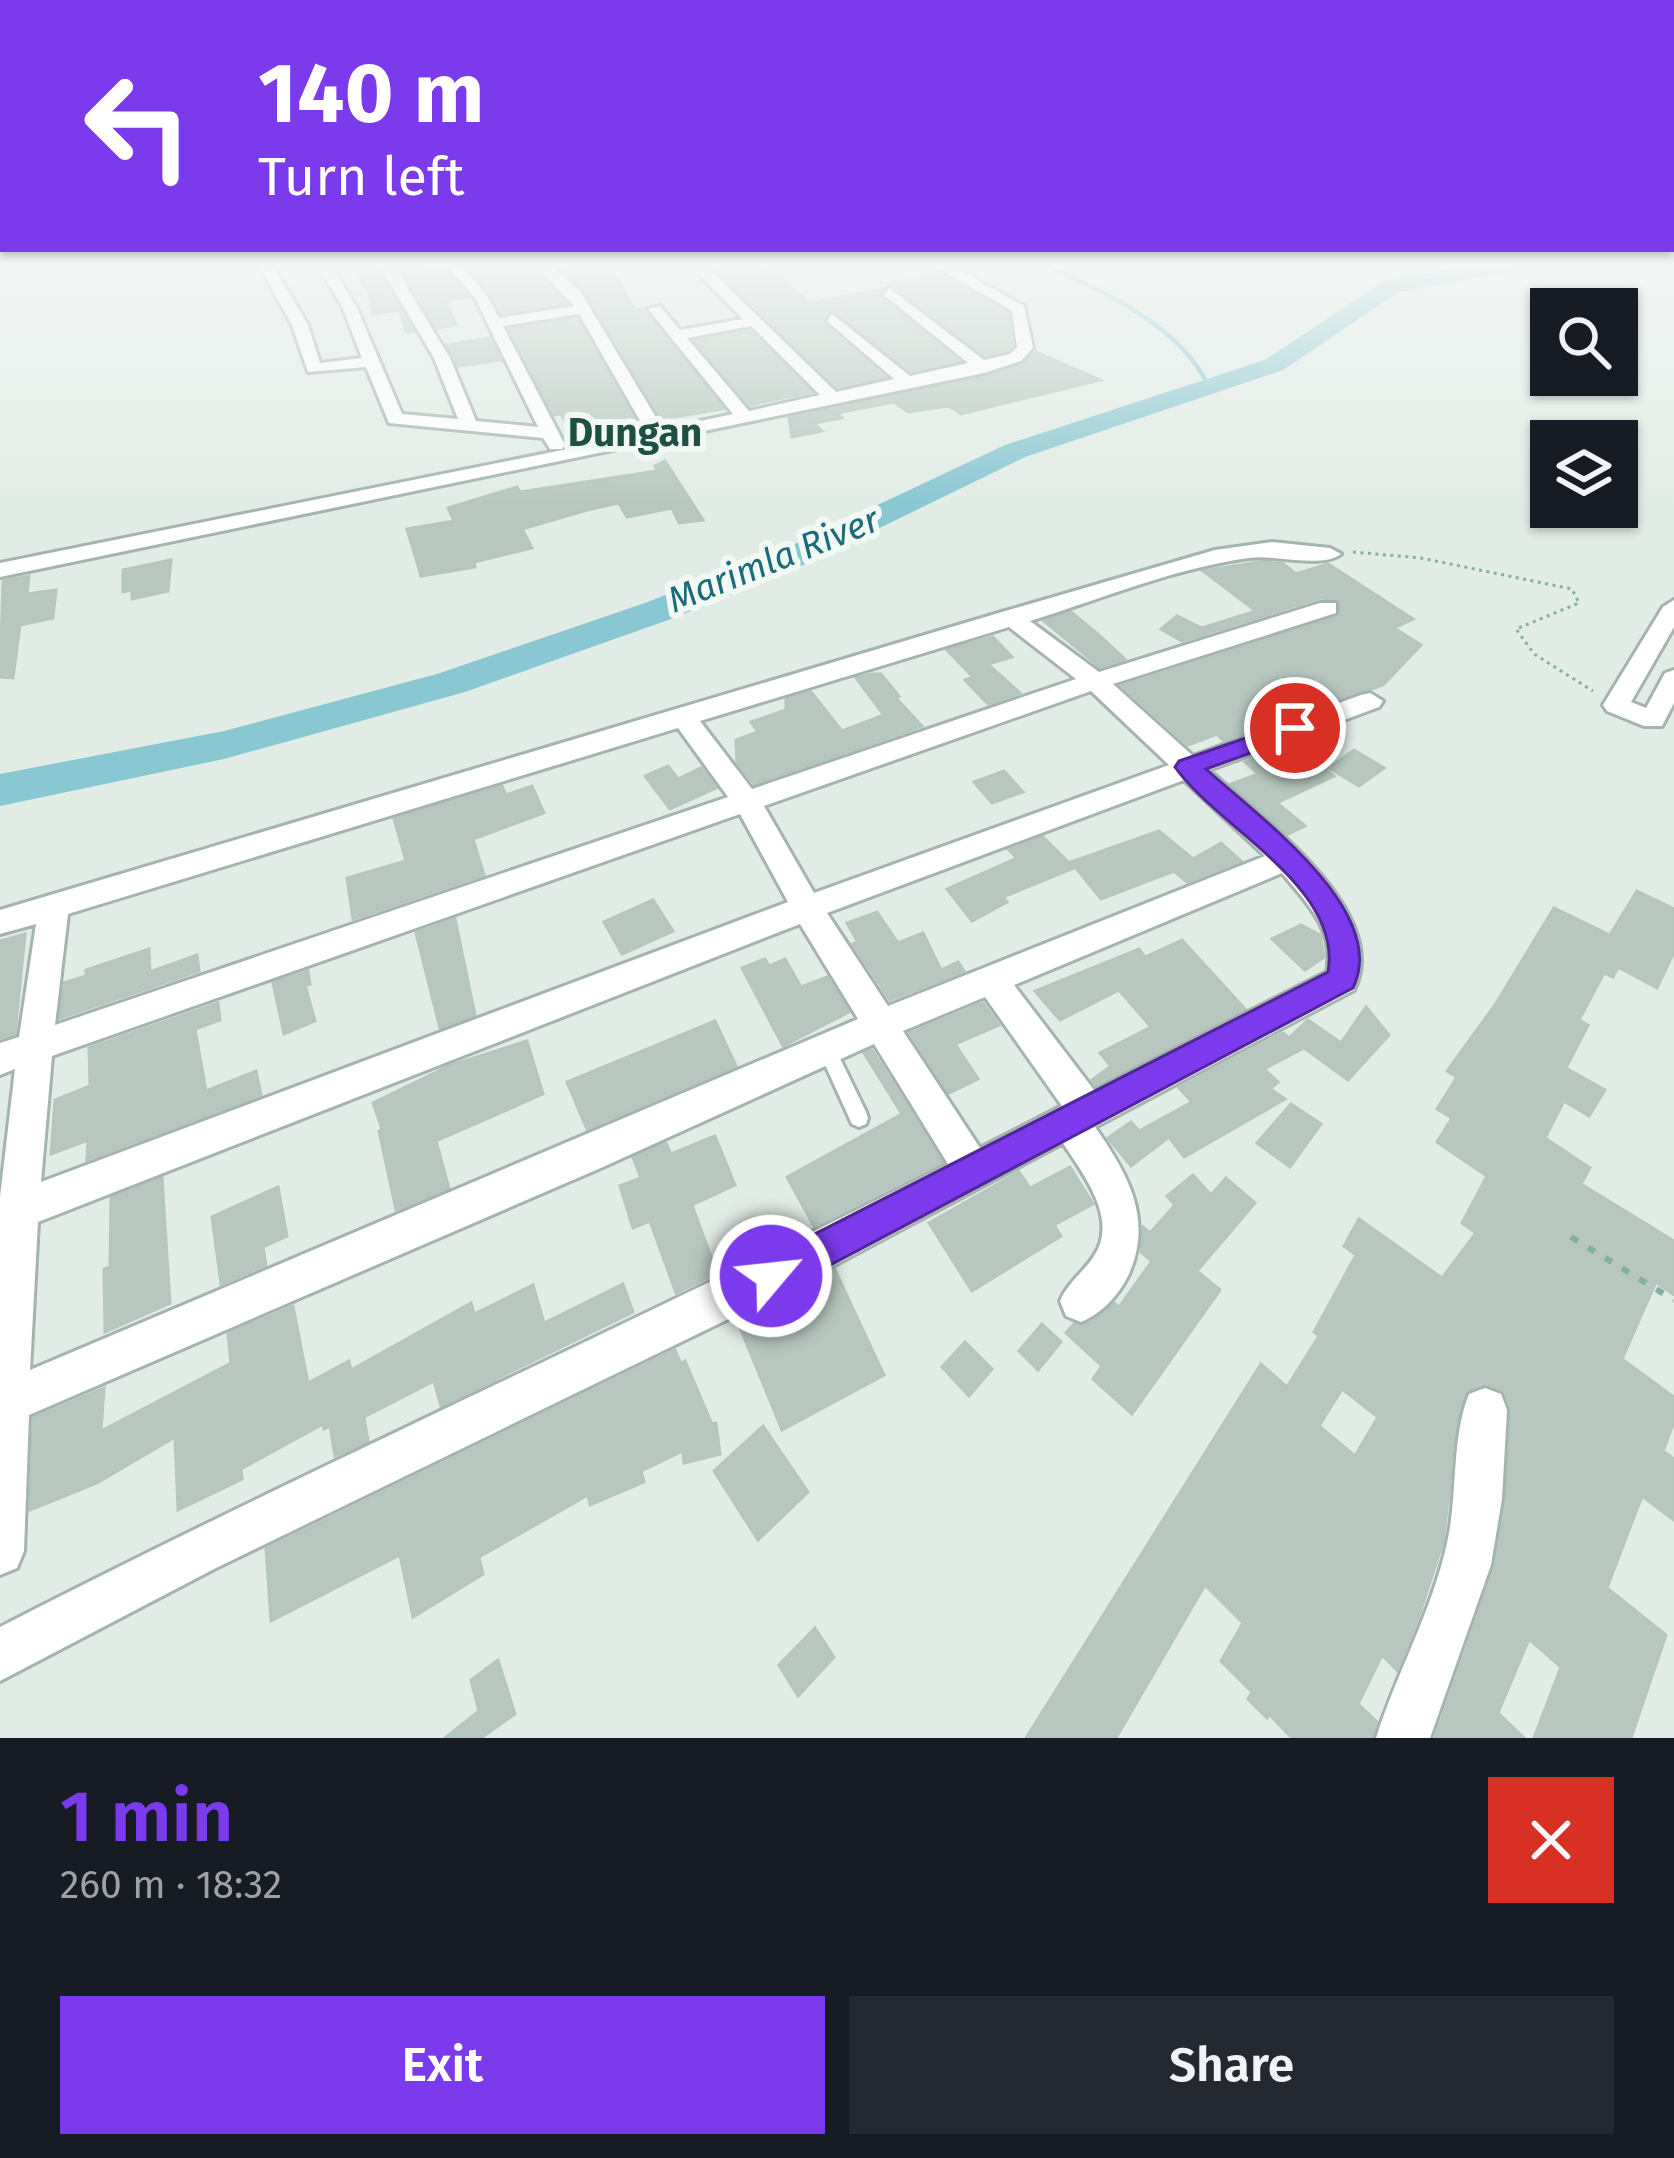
<!DOCTYPE html>
<meta charset="utf-8">
<style>
body{margin:0;font-family:"Fira Sans",sans-serif;background:#242831;color:#f1f3f6;height:100vh;display:flex;flex-direction:column;font-size:45px;white-space:nowrap}
*{box-sizing:border-box;margin:0}
p{font-size:39px;color:#9ea1a6}
.icon{flex:none;width:66px;height:66px;fill:none;stroke:currentColor;stroke-width:2;stroke-linecap:round;stroke-linejoin:round}
.map{position:relative;height:1738px;overflow:hidden}
.side{display:flex;flex-direction:column;background:#171b24;flex:1}
.side>*{flex:none}
.guide{position:absolute;left:0px;top:0px;width:1674px;height:252px;box-shadow:0 3px 9px #0004;background:#7c3aed;color:#fff;overflow:hidden}
.tools{position:absolute;left:1530px;top:288px;display:grid;gap:24px}
.tools a{display:grid;place-items:center;width:108px;height:108px;border-radius:0px;background:#171b24;box-shadow:0 3px 9px #0004;font-size:60px}
.pin{position:absolute;display:grid;place-items:center;width:102px;height:102px;color:#fff;margin:-51px;border:6px solid #fff;border-radius:50%;box-shadow:0 3px 12px #0007}
.me{position:absolute;width:132px;margin:-66px;rotate:62deg;stroke-linejoin:round;filter:drop-shadow(0 0 9px #0008)}
.turn{display:flex;align-items:center;gap:42px;height:252px;padding:0 60px;font-size:54px}
.turn .icon{width:156px;height:156px;stroke-width:2.5}
.turn b{display:block;font-size:84px;line-height:102px}
.round{display:grid;place-items:center;flex:none;width:126px;height:126px;border-radius:0px;background:#242831}
.headline{display:flex;align-items:center;justify-content:space-between;height:204px;padding:0 60px}
h1{font-size:72px;font-weight:600;line-height:90px;color:#7c3aed}
.cta{display:flex;gap:24px;margin-top:auto;padding:24px 60px}
.cta a{flex:1;height:138px;border-radius:0px;background:#7c3aed;color:#fff;font-size:48px;font-weight:600;line-height:138px;text-align:center}
.cta a+a{background:#242831;color:#f1f3f6}
.map>svg:first-child{display:block}
</style>
<div class="map">
<svg width="1674" height="1738" viewBox="0 0 1674 1738">
<rect width="100%" height="100%" fill="#e2ece7"/>
<g fill="none" stroke-linecap="round" stroke-linejoin="round">
<path stroke="#89c7d2" stroke-width="4.5" d="M1042,264C1102,291 1180,324 1209,387"/>
<path fill="#89c7d2" fill-rule="evenodd" d="M1480,264H1530L1519,270L1399,292L1283,370L1025,457L808,563L671,619L465,692L224,759L0,806V774L224,731L437,674L645,603L784,549L1005,445L1265,360L1384,281Z"/>
</g>
<g fill="#b7c7c0" stroke="#b4c6be" stroke-width="3" fill-rule="evenodd">
<path d="M359,264H375L413,331L406,332L400,310L373,314L369,291L355,272L364,271Z"/>
<path d="M398,264L442,267L468,297L446,300L456,325L437,328Z"/>
<path d="M465,264H531L565,303L501,313Z"/>
<path d="M557,264H609L635,310L644,308L723,409L662,419L584,289Z"/>
<path d="M711,264H763L809,303L883,289L881,298L958,361L911,371L831,310L824,324L884,377L837,387Z"/>
<path d="M939,275L1008,314L1012,345L1008,350L985,355L889,283Z"/>
<path d="M577,319L636,423L606,427L611,436L578,442L561,414L554,415L510,329Z"/>
<path d="M749,331L811,392L750,405L695,341Z"/>
<path d="M490,338L500,360L458,366L447,345Z"/>
<path d="M1036,352L1100,380L961,414L949,406L908,412L894,402L837,413L842,418L814,423L822,431L792,437L789,418L985,377L1022,365Z"/>
<path d="M665,461L703,520L679,523L672,508L627,517L619,503L587,510L522,529L532,548L474,562L475,567L421,576L407,529L454,521L448,508L517,487L520,492L657,471L655,466Z"/>
<path d="M171,560L168,591L132,599V590L123,592V570Z"/>
<path d="M1259,562L1282,563L1296,574L1328,564L1413,619L1394,628L1421,645L1383,685L1223,740L1217,734L1188,745L1122,686L1340,616L1339,600L1320,598L1182,641L1161,629L1177,616L1202,628L1256,611L1203,571Z"/>
<path d="M29,576L27,594L56,590L53,618L20,625L13,678L0,677L3,581Z"/>
<path d="M1071,612L1101,637L1125,659L1100,667L1044,621Z"/>
<path d="M993,637L1012,657L988,664L1020,693L988,704L965,680L973,677L947,650Z"/>
<path d="M872,674H881L899,696L895,697L922,726L754,784L737,762L736,740L758,732L751,722L786,710V699L811,692L842,731L884,715L856,678Z"/>
<path d="M1292,744L1334,776L1277,803L1305,826L1288,834L1231,784L1258,774L1245,762Z"/>
<path d="M1354,750L1384,768L1359,786L1329,768Z"/>
<path d="M668,766L678,779L701,768L716,788L670,809L645,776Z"/>
<path d="M1004,771L1023,792L992,803L974,782Z"/>
<path d="M502,786L506,795L532,786L544,813L473,839L484,875L353,919L347,878L406,861L394,819Z"/>
<path d="M1159,831L1193,859L1221,843L1241,861L1187,882L1174,871L1101,899L1071,862Z"/>
<path d="M1043,837L1074,868L1003,897L1007,902L972,921L947,889L1017,858L1009,850Z"/>
<path d="M1637,891L1674,909V952L1657,988L1618,967L1613,977L1604,973L1579,1020L1588,1025L1566,1068L1605,1090L1589,1116L1564,1101L1545,1138L1590,1168L1581,1184L1674,1241V1295L1656,1282L1622,1359L1674,1397V1422L1663,1451L1674,1459V1520L1642,1496L1607,1588L1666,1635L1631,1738H1534L1561,1667L1529,1639L1498,1713L1524,1738H1435L1495,1567L1506,1500L1511,1408L1505,1392L1487,1384L1467,1390L1459,1410L1443,1542L1419,1616L1397,1670L1382,1655L1358,1704L1377,1722L1372,1738H1292L1269,1714L1267,1718L1248,1699L1252,1692L1221,1661L1243,1623L1205,1585L1116,1738H1026L1261,1364L1287,1387L1319,1336L1314,1332L1356,1255L1344,1246L1359,1219L1442,1278L1476,1233L1462,1223L1487,1176L1437,1142L1452,1118L1437,1109L1457,1077L1447,1071L1495,1005L1554,908L1610,935ZM1342,1389L1378,1417L1355,1456L1319,1426Z"/>
<path d="M653,900L673,931L622,954L604,922Z"/>
<path d="M877,912L898,943L923,933L941,970L958,962L964,971L890,1000L853,944L858,942L847,923Z"/>
<path d="M455,919L475,1015L440,1028L416,933Z"/>
<path d="M1301,925L1320,935L1324,957L1305,970L1272,939Z"/>
<path d="M25,934L15,1034L0,1038V941Z"/>
<path d="M1182,940L1245,1009L1095,1084L1092,1080L1111,1066L1100,1053L1151,1027L1119,990L1060,1020L1035,991L1139,949L1145,957Z"/>
<path d="M149,949L150,972L197,955L199,971L60,1018L64,983L86,976V970Z"/>
<path d="M765,959L769,966L785,959L801,987L827,977L849,1012L783,1046L742,968Z"/>
<path d="M308,971L310,984L305,985L315,1021L284,1034L273,983Z"/>
<path d="M218,1003L220,1020L195,1029L206,1091L256,1071L261,1095L87,1160L88,1140L51,1154L55,1100L90,1086L89,1048Z"/>
<path d="M983,1003L999,1025L955,1044L978,1079L949,1093L910,1033Z"/>
<path d="M1366,1007L1389,1035L1348,1080L1304,1048L1264,1069L1278,1082L1270,1089L1285,1099L1184,1157L1169,1137L1131,1166L1108,1138L1131,1122L1139,1131L1192,1102L1179,1088L1283,1033L1289,1038L1308,1020L1341,1043Z"/>
<path d="M715,1021L736,1066L587,1129L567,1082Z"/>
<path d="M527,1041L543,1094L436,1141L449,1188L396,1210L379,1131L382,1129L373,1103L449,1066Z"/>
<path d="M872,1050L942,1162L814,1226L787,1177L902,1114L864,1053Z"/>
<path d="M1291,1104L1321,1124L1290,1167L1257,1143Z"/>
<path d="M715,1136L735,1185L692,1205L717,1273L676,1293L650,1221L633,1228L620,1186L641,1178L633,1158L666,1143L671,1154Z"/>
<path d="M1070,1167L1093,1204L1054,1225L1061,1236L972,1291L929,1223L1019,1172L1030,1188Z"/>
<path d="M1193,1175L1211,1195L1226,1178L1255,1203L1197,1271L1220,1290L1132,1414L1093,1379L1102,1366L1066,1333L1074,1324L1091,1322L1114,1303L1119,1307L1152,1261L1141,1252L1143,1227L1150,1233L1175,1205L1167,1196Z"/>
<path d="M162,1178L170,1303L105,1332L104,1269L110,1267L111,1198Z"/>
<path d="M278,1187L287,1236L263,1247L266,1265L221,1284L212,1217Z"/>
<path d="M835,1270L884,1375L782,1430L737,1320Z"/>
<path d="M623,1284L633,1312L441,1406L434,1381L364,1417L368,1441L335,1456L330,1426L324,1429L323,1424L241,1469L242,1479L178,1510L175,1437L97,1483L30,1510L33,1418L104,1388L101,1431L231,1363L228,1334L293,1306L308,1383L349,1361L351,1370L471,1303L474,1314L533,1285L544,1323Z"/>
<path d="M1042,1324L1061,1342L1038,1370L1019,1351Z"/>
<path d="M965,1342L992,1369L969,1396L942,1367Z"/>
<path d="M675,1350L681,1364L685,1361L712,1424L716,1423L720,1454L684,1463L683,1451L641,1471L644,1482L590,1505L588,1495L479,1557L483,1574L413,1617L400,1555L271,1621L266,1549Z"/>
<path d="M763,1426L808,1492L758,1540L714,1471Z"/>
<path d="M815,1628L834,1657L798,1696L779,1665Z"/>
<path d="M498,1660L515,1714L481,1738H445L479,1711L471,1680Z"/>
</g>
<g fill="none" stroke-linecap="round" stroke-linejoin="round">
<defs>
<path id="lane" d="M827,1041L833,1044L866,1112L868,1118L866,1124L859,1127L852,1124L818,1049L821,1044Z"/>
<g id="street">
<path d="M258,264H272L308,325L320,363L362,358L342,306L316,264H330L356,306L402,414L458,419L434,358L379,264H393L450,358L476,421L538,427L475,298L445,264H459L486,294L499,318L574,306L535,264H550L580,291L663,429L733,414L648,309L660,306L680,330L743,319L694,270V264H704L836,392L894,379L827,321L832,314L910,376L968,363L884,295L889,288L984,360L1010,354L1017,347L1012,311L931,264H948L1024,306L1033,348L1021,361L984,373L0,577V563L647,433L579,314L503,326L565,445L562,449H550L543,438L389,423L366,367L308,372L292,325ZM751,326L820,395L749,411L687,338Z"/>
<path d="M1272,542L1330,548L1341,554C1322,569 1274,554 1249,558C1175,568 1101,599 1030,621L1099,672L1320,603H1336V613L1113,684L1193,756L1361,695L1370,693L1383,701L1379,707L1209,770C1259,817 1393,911 1354,990L1095,1127C1128,1174 1154,1220 1128,1276C1118,1296 1101,1314 1081,1322L1066,1316L1060,1301C1068,1282 1083,1273 1094,1256C1119,1219 1083,1174 1063,1143L786,1291L214,1569L0,1681V1627C313,1466 634,1324 948,1164L874,1044L603,1167L29,1415L24,1551L17,1568L0,1575V1197L15,1069L0,1075V1043L19,1037L36,924L0,934V910L1002,612L1215,550ZM1009,627L1076,679L752,789L700,721ZM1091,691L1169,765L814,893L764,806ZM678,728L728,797L55,1025L68,914ZM1184,780L1265,856L888,1006L827,913ZM740,814L788,902L41,1182L52,1056ZM1282,873C1308,904 1335,930 1327,972L1094,1090L1014,985ZM800,924L858,1019L30,1370L38,1222ZM985,997L1062,1106L980,1148L903,1031Z"/>
<path d="M1674,600V627L1631,702L1646,708L1665,673L1674,670V703L1662,726H1644L1607,711L1603,705L1663,607Z"/>
<path d="M1485,1388L1501,1394L1507,1410L1502,1499L1491,1565L1430,1738H1376C1397,1672 1432,1611 1447,1543C1458,1496 1451,1438 1469,1394Z"/>
</g>
</defs>
<use href="#lane" stroke="#a5b4ae" stroke-width="6"/>
<use href="#street" stroke="#a5b4ae" stroke-width="6"/>
<path stroke="#82b0a1" stroke-width="3" stroke-dasharray="3 4.5" stroke-linecap="butt" d="M1353,552L1421,558L1572,589L1579,603L1516,629L1534,654L1593,691"/>
<path stroke="#82b0a1" stroke-width="6" stroke-dasharray="8 12" stroke-linecap="butt" d="M1571,1237L1674,1300"/>
<use href="#lane" fill="#fff" fill-rule="evenodd"/>
<use href="#street" fill="#fff" fill-rule="evenodd"/>
</g>
<linearGradient id="sky" x2="0" y2="1"><stop stop-color="#82bcdf"/><stop offset="0.52" stop-color="#f2f6f4"/><stop offset="1" stop-color="#f2f6f4" stop-opacity="0"/></linearGradient>
<rect width="1674" height="507" fill="url(#sky)"/>
<path fill="#7c3aed" stroke="#51269a" stroke-width="3" d="M1295,721L1304,723V734L1206,769C1256,815 1391,911 1353,988L785,1289L771,1295L758,1289L753,1276L758,1263L1328,972C1343,887 1218,828 1175,767L1179,761Z"/>
<g text-anchor="middle" stroke-width="12" stroke-linejoin="round" paint-order="stroke">
<g font-size="36" font-style="italic" fill="#1b6b7a" stroke="#f2f9f5">
<text transform="translate(773 559) rotate(-22)" y="13">Marimla River</text>
</g>
<g font-size="39" font-weight="bold" fill="#1d5043" stroke="#f2f9f5">
<text x="635" y="446">Dungan</text>
</g>
</g>
</svg>
<div class="tools">
<a><svg class="icon" aria-label="search" viewBox="0 0 24 24"><circle cx="10" cy="10" r="6"/><path d="M15 15l6 6"/></svg></a>
<a><svg class="icon" aria-label="layers" viewBox="0 0 24 24"><path d="M12 4l9 5-9 5-9-5zM3 14l9 5 9-5"/></svg></a>
</div>
<div class="pin" style="left:1295px;top:728px;background:#d93025"><svg class="icon" aria-label="arrive" viewBox="0 0 24 24"><path d="M6 21V4h12l-3 4 3 4H6"/></svg></div>
<svg class="me" style="left:771px;top:1276px" viewBox="-20 -20 40 40"><circle r="17" fill="#7c3aed" stroke="#fff" stroke-width="3"/><path d="M0-11L8 9 0 5-8 9z" fill="#fff"/></svg>
<div class="guide">
<div class="turn"><svg class="icon" aria-label="left" viewBox="0 0 24 24"><path d="M17 20v-9H6M10 6l-5 5 5 5"/></svg><div><b>140 m</b>Turn left</div></div>
</div>
</div>
<section class="side">
<div class="headline"><div><h1>1 min</h1><p>260 m · 18:32</p></div><a class="round" style="background:#d93025;color:#fff"><svg class="icon" aria-label="close" viewBox="0 0 24 24"><path d="M6 6l12 12M18 6L6 18"/></svg></a></div>
<div class="cta"><a>Exit</a><a>Share</a></div>
</section>
